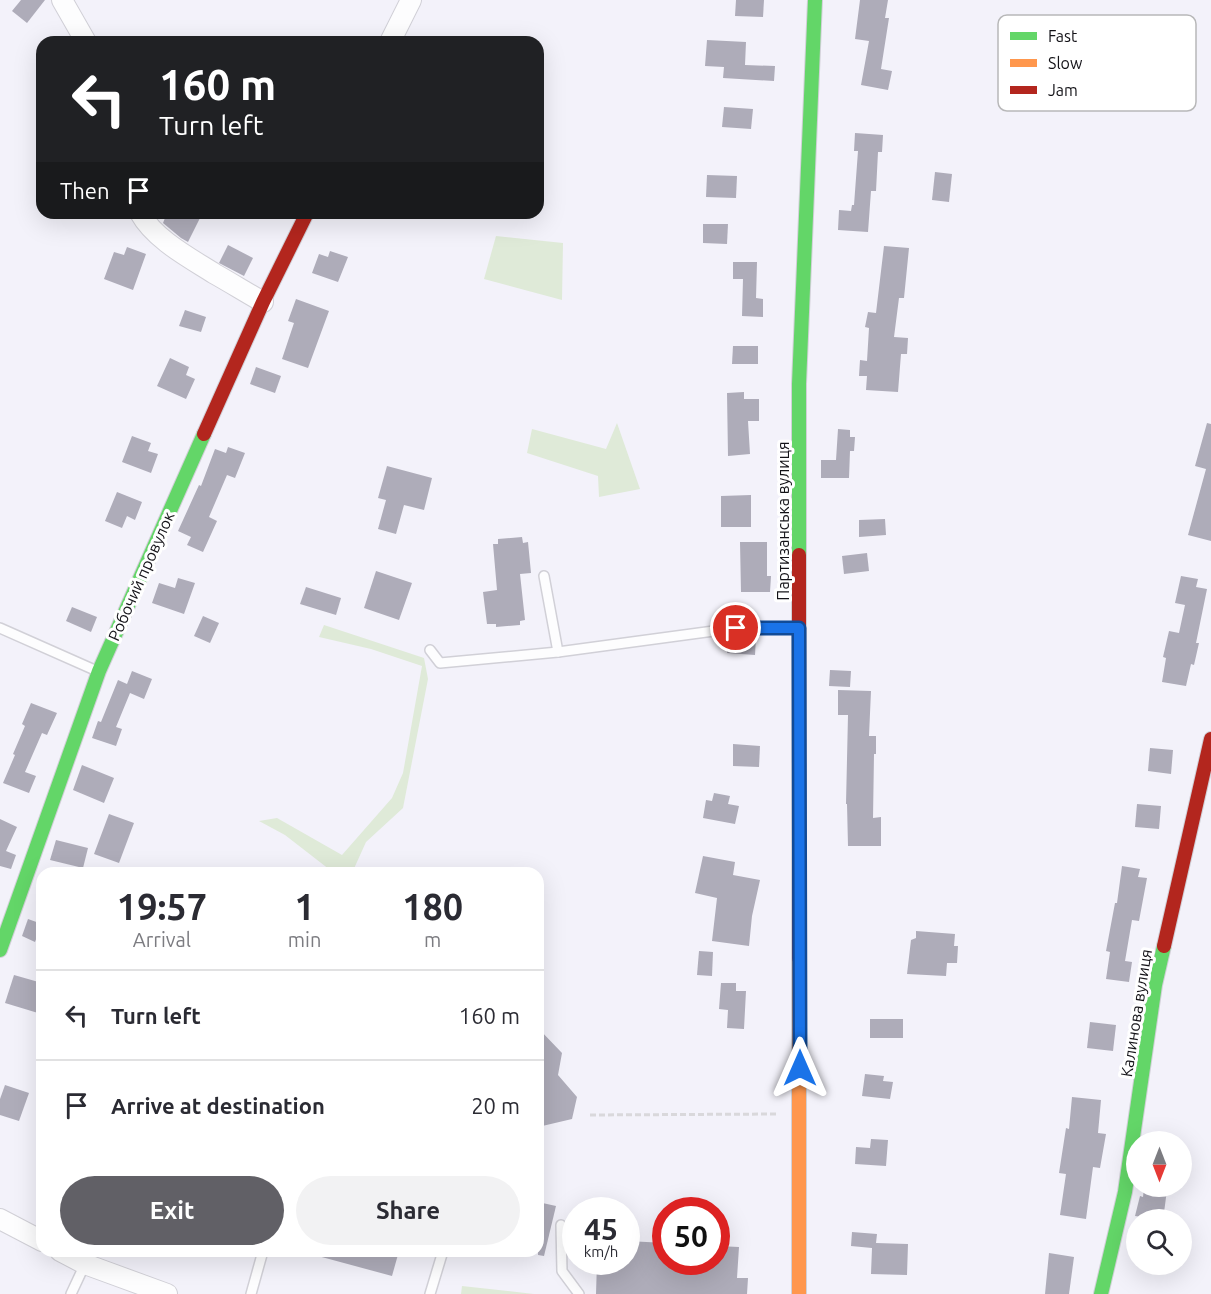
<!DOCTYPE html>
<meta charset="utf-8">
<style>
body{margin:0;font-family:Ubuntu,sans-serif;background:#f2f2f3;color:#2b2b33;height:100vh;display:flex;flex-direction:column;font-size:22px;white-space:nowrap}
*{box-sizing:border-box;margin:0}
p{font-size:20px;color:#7c7c81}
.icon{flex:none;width:33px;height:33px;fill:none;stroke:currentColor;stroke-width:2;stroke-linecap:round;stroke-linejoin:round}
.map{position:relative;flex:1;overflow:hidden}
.drawer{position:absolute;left:36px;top:867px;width:508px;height:390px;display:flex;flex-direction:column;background:#fff;border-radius:18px;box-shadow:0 6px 24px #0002}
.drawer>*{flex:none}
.guide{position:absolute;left:36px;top:36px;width:508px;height:183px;border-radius:18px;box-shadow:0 6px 24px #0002;background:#202124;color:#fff;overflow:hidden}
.needle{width:39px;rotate:180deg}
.buttons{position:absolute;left:1126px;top:1131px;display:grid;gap:12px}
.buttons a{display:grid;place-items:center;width:66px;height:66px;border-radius:50%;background:#fff;box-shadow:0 6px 24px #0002;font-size:30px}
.speed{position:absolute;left:562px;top:1197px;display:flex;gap:12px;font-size:30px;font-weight:700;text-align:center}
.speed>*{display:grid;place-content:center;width:78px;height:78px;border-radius:50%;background:#fff;box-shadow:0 6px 24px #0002;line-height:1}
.speed small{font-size:15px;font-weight:400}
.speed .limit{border:9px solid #d22;background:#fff;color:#111}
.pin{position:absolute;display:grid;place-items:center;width:51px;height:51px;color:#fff;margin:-26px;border:3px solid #fff;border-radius:50%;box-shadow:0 2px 6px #0007}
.me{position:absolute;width:66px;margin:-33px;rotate:0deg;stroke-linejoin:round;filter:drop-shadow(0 0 4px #0008)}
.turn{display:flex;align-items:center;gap:21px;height:126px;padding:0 24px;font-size:27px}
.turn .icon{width:78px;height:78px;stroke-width:2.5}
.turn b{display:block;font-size:42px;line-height:51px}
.then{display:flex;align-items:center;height:57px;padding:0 24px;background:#0003;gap:12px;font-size:22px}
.eta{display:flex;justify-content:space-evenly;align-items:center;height:102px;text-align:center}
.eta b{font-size:36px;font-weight:700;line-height:42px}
.action{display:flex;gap:12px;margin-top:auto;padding:12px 24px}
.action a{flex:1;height:69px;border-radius:36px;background:#616066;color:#fff;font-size:24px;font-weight:700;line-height:69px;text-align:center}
.action a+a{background:#f2f2f3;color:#2b2b33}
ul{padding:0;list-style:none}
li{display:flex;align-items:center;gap:18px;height:90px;padding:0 24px;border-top:2px solid #e1e1e2}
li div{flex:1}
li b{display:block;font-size:22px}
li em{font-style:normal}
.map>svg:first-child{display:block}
</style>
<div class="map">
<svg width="1211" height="1294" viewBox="0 0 1211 1294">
<rect width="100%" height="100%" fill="#f3f2fa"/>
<g fill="#dfead8">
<path d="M496,236L563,243L562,300L484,279Z"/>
<path d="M617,423L640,489L599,497L598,476L527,453L532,429L606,449Z"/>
<path d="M324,625L424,658L428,679L403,808L366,842L352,873H334L285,835L259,821L277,818L342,855L392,798L403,773L422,666L371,649L319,637Z"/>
<path d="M462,1286L534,1294H461Z"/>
</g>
<g fill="#aeacb9">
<path d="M21,0H45L27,23L12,11Z"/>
<path d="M736,0H764L763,17L735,16Z"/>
<path d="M860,0H888L885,18H889L881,69L892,71L888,90L861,85L869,41L855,39Z"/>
<path d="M707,40L746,42L745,65L775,66L774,81L723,78L724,67L705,66Z"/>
<path d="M724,107L753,109L751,129L722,127Z"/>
<path d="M855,133L883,135L882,152H878L876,191H871L868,232L838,230L839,210L851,211L852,205H854L858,151H854Z"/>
<path d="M935,172L952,174L949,202L932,200Z"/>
<path d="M707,175L737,176L736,198L706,197Z"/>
<path d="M167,213H191L200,218L188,242L181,238L163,223Z"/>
<path d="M703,224H728L727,244L703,243Z"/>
<path d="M228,245L253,258L244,276L219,263Z"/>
<path d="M884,246L909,248L904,298H899L894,337L908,338L907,354H901L898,392L866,390L867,376H859L860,360L867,361L869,328L865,327L868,312L876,313Z"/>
<path d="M127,247L146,254L133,290L104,279L114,252L124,255Z"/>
<path d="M330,251L348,257L338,282L312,273L319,254L328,257Z"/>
<path d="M733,262H757L756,298L763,299V317L742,316L743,279H733Z"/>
<path d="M296,299L329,311L308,368L282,359L294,323L288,321Z"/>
<path d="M185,310L206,317L201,332L179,326Z"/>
<path d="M733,346H758V364H732Z"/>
<path d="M170,358L189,367L186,375L195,379L186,399L157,386Z"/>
<path d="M256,367L281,376L275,393L250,384Z"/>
<path d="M744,392V399H759V421H748L750,454L728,456L727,393Z"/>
<path d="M1207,423L1211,424V541L1188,535L1206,469L1195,466Z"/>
<path d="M838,429L850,430V437H855L854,451H850L849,478H821V460H836Z"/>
<path d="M132,436L151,443L148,451L158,454L151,473L122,462Z"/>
<path d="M228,447L245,453L235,478L227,475L209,517L217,521L203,552L187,545L191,537L178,531L199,485L201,486L215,449L226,453Z"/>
<path d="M387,466L432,478L424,510L404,505L396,534L378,529L386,500L378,498Z"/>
<path d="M117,492L142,502L135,520L127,516L122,528L105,521Z"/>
<path d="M751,495V527H721V496Z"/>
<path d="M885,519L886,535L859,537V520Z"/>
<path d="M522,537L523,543L528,542L531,573L520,574L525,620L520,621V625L496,627V624H487L483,592L497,590L493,544H498V539Z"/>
<path d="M740,542H767V576H771L770,592H741Z"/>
<path d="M867,553L869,571L844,574L842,556Z"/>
<path d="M376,571L412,583L399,620L364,608Z"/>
<path d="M1181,576L1198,579L1196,587L1207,589L1196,643H1199L1194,665L1191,664L1186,686L1162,682L1166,658L1163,657L1169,631L1179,633L1185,605L1175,603Z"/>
<path d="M178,578L195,583L184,614L152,603L159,583L175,588Z"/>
<path d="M306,587L341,598L336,615L300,604Z"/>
<path d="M72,607L97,617L91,632L66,621Z"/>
<path d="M203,616L219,623L210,643L194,636Z"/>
<path d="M734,635L756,637L755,655L727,653L729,636Z"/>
<path d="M830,670L851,671L850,687L829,686Z"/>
<path d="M132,671L152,679L144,699L130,693L116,727L122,729L116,746L92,738L98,721L101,722L118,680L127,684Z"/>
<path d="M838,690L871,691L869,736H876V754H874L873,818L881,817V846H848L847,804H846L848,715H838Z"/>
<path d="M31,703L57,713L47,735L42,733L25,772L36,776L29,793L3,783L15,755L13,754L25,726L22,724Z"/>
<path d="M733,744L760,746L759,767L733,766Z"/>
<path d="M1150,748L1173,750L1171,774L1148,771Z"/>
<path d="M82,765L114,778L104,803L73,790Z"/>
<path d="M714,793L730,796L728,804L739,806L735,824L703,818L706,800L712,801Z"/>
<path d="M1137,804L1161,806L1159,829L1135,827Z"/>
<path d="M109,814L134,823L119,863L94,854Z"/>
<path d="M0,819L17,827L6,851L16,855L11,869L0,866Z"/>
<path d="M56,840L88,848L83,868L50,860Z"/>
<path d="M703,856L735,862L733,875L760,880L752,916L749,946L712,941L717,898L695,893Z"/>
<path d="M1122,866L1140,869L1138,877L1147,878L1139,921L1132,920L1125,961L1132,962L1129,982L1106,979L1110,952L1106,951L1115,903H1117Z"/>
<path d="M28,919L42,924L35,942L22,936Z"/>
<path d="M916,931L955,934L954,946H958L957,963H947L946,976L907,974L911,940L916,938Z"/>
<path d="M699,951L713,952L712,976L697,975Z"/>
<path d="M14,975L42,983V1001L38,1013L5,1003Z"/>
<path d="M721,983H736V991H746L744,1029L727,1028L728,1010L719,1009Z"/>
<rect x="870" y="1019" width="33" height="19"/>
<path d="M1090,1022L1116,1025L1113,1051L1087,1048Z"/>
<path d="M538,1028L562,1053L558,1075L577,1097L572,1119L538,1127Z"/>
<path d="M865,1074L884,1076L883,1081L893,1082L890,1099L862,1096Z"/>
<path d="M5,1085L29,1093L19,1121L0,1115V1099Z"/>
<path d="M1072,1097L1101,1100L1098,1133L1106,1134L1100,1168L1093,1167L1086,1219L1060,1215L1066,1174L1059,1173L1066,1128L1069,1129Z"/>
<path d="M871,1139L888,1140L886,1166L855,1164L856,1147L870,1148Z"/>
<path d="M1144,1188L1167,1190L1163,1220L1135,1216L1140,1196L1143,1197Z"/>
<path d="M538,1202L556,1206L544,1256L538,1255Z"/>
<path d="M852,1232L877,1234L876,1243L908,1244L907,1275L871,1274L872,1248L851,1246Z"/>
<path d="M627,1241L666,1243V1262H717V1246L739,1247L737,1278H748L747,1294H596L597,1262H627Z"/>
<path d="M318,1251H399L392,1276L318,1256Z"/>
<path d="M1049,1253L1074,1257L1069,1294H1045Z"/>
</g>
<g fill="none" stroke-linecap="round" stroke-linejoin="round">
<defs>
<g id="lane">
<path d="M544,576L558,652"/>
<path d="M0,628L97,671"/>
<path d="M430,650L440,663L558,652L736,628H797"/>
<path d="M561,1225L562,1271L579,1294"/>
<path d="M71,1294L85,1264"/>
<path d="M251,1294L263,1251"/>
<path d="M430,1294L443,1251"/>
</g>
<g id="street">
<path d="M62,0L86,42"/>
<path d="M390,42L411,0"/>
<path d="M140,213C155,240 190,258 215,274C231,283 247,293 263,302"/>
<path d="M0,1219L42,1241"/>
<path d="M60,1251L85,1264L167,1294"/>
</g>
<g id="fast">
<path d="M799,555V384L815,0"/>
<path d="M0,950L99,671L204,434"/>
<path d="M1101,1294L1125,1192L1155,985L1164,946"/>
</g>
<path id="slow" d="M799,958V1294"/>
<g id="jam">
<path d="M204,434L263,302L307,213"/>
<path d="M799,555V958"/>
<path d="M1164,946L1211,739"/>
</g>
</defs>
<use href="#lane" stroke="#d1d0d7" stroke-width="12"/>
<use href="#street" stroke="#d1d0d7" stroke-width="22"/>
<use href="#fast" stroke="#d1d0d7" stroke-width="16"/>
<use href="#slow" stroke="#d1d0d7" stroke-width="16"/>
<use href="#jam" stroke="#d1d0d7" stroke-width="16"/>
<path stroke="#d9d8db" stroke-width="3" stroke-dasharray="6 3" stroke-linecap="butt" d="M590,1115L777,1114"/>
<use href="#lane" stroke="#fdfdfe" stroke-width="9"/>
<use href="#street" stroke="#fdfdfe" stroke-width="20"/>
<use href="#fast" stroke="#63d668" stroke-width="14"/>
<use href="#slow" stroke="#ff974d" stroke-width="14"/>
<use href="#jam" stroke="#b3261e" stroke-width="14"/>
</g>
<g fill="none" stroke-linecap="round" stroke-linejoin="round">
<defs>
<path id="route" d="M736,628H799L800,1068"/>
</defs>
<use href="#route" stroke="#114b97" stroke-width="15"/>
<use href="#route" stroke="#1a73e8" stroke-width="10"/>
</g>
<g text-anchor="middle" stroke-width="6" stroke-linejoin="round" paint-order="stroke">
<g font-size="16" fill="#131217" stroke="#fff">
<text transform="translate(783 521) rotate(-90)" y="6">Партизанська вулиця</text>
<text transform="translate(141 576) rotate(-66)" y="6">Робочий провулок</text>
<text transform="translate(1136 1013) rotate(-81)" y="6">Калинова вулиця</text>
</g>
</g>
<rect x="998" y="15" width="198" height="96" rx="9" fill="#fff" stroke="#b8b8b9" stroke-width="1.5"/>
<rect x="1010" y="32" width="27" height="8" fill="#63d668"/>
<rect x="1010" y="59" width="27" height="8" fill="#ff974d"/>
<rect x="1010" y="86" width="27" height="8" fill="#b3261e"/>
<g font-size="16" fill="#131217">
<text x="1048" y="42">Fast</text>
<text x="1048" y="69">Slow</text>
<text x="1048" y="96">Jam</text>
</g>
</svg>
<div class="buttons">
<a><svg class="needle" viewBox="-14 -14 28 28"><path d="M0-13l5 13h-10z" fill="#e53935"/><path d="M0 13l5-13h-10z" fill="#7c7c81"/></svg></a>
<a><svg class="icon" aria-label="search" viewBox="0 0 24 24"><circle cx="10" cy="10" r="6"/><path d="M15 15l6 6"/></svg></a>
</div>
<div class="speed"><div>45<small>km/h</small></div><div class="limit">50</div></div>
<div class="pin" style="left:736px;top:628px;background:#d93025"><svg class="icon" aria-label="arrive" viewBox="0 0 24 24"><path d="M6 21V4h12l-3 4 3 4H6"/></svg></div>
<svg class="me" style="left:800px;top:1068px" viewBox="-20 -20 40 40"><path d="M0-17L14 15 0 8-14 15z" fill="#1a73e8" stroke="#fff" stroke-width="4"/></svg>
<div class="guide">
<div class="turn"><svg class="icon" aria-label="left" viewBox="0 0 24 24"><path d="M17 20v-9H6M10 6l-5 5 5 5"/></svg><div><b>160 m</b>Turn left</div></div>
<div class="then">Then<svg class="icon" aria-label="arrive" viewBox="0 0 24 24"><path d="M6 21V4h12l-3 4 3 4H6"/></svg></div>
</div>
<section class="drawer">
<div class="eta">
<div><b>19:57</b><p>Arrival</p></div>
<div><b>1</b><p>min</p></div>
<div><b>180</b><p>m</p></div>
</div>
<ul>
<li><svg class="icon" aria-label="left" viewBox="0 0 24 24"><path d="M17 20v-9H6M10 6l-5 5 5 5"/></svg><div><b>Turn left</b></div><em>160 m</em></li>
<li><svg class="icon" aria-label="arrive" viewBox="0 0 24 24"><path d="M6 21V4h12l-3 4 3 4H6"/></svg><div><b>Arrive at destination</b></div><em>20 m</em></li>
</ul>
<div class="action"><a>Exit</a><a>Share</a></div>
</section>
</div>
